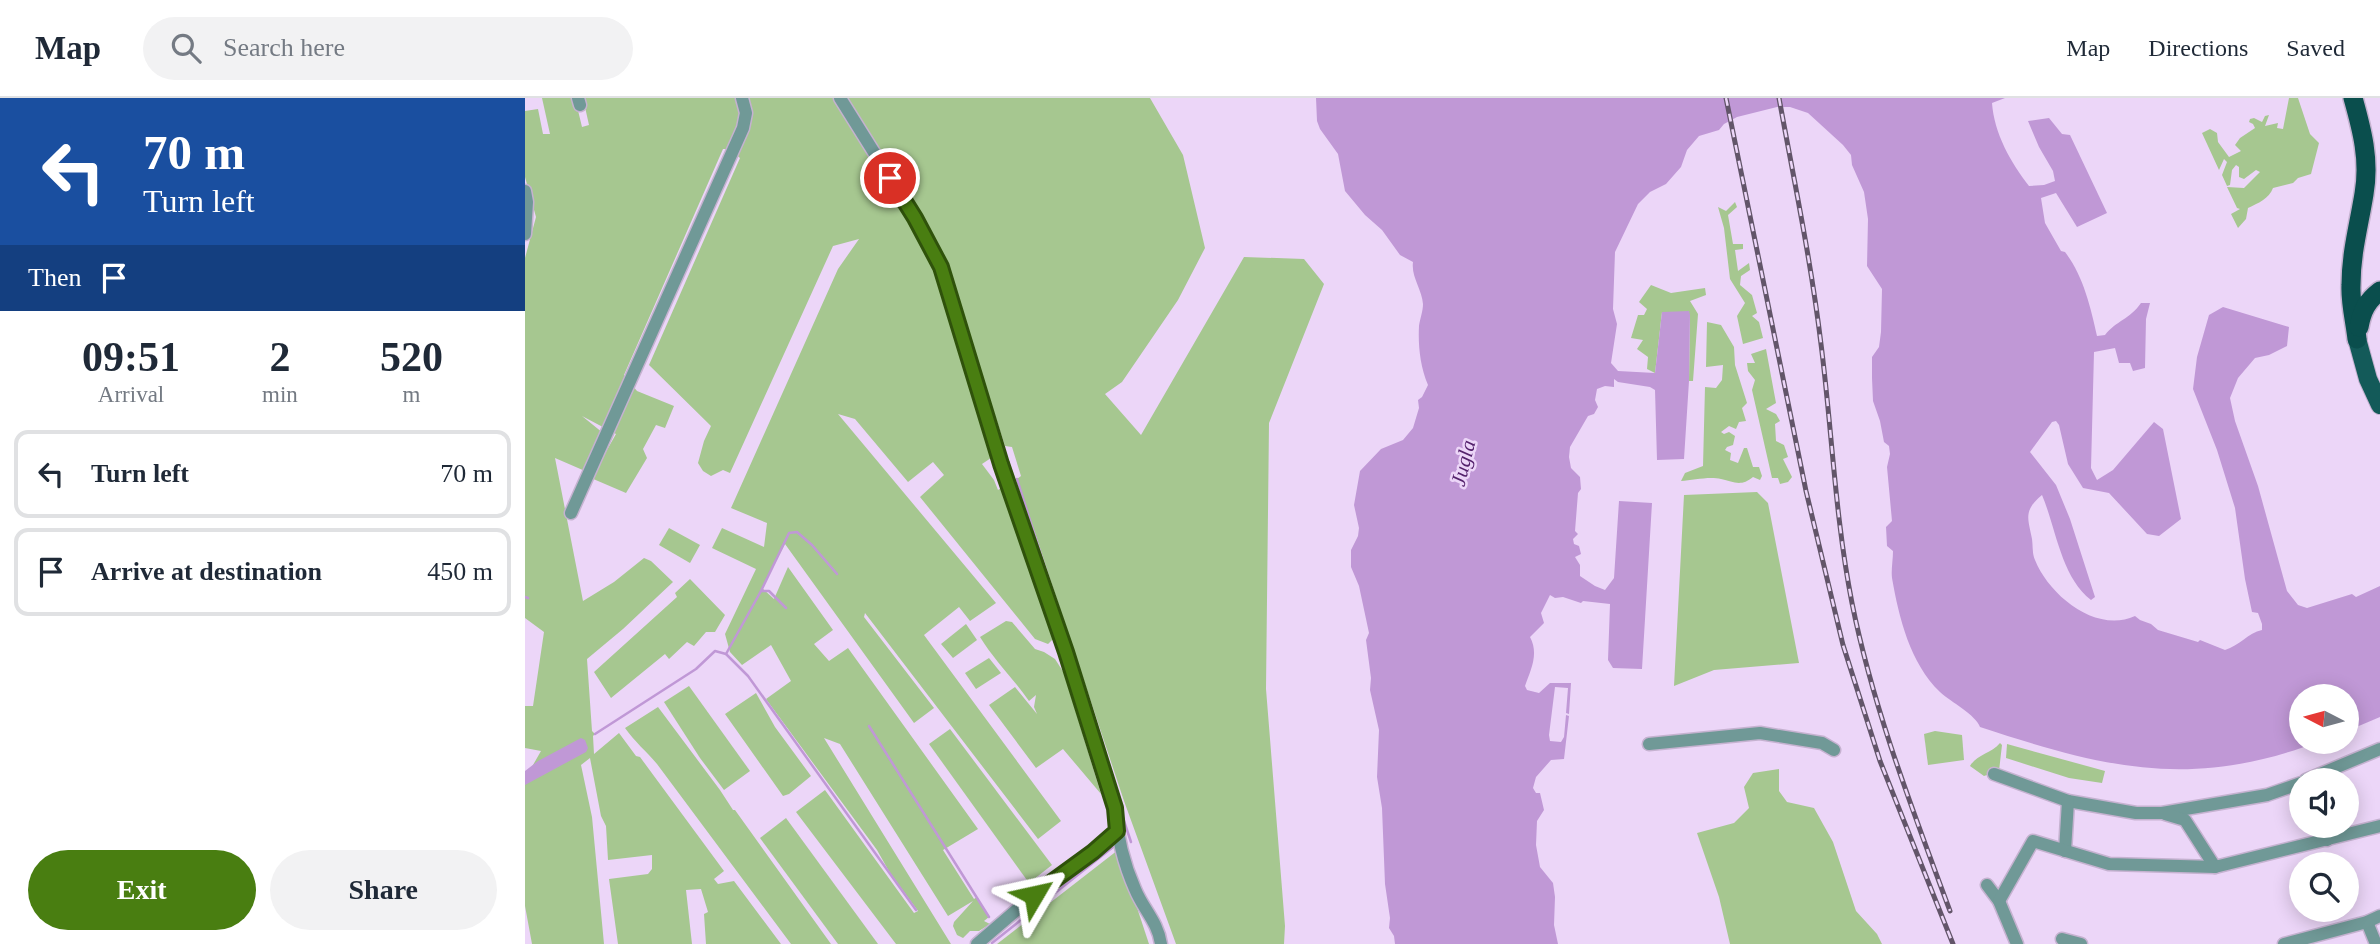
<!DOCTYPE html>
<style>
body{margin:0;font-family:Georgia,serif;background:#f2f2f3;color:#1f2937;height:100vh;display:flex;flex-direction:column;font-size:26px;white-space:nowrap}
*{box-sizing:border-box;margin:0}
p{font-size:23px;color:#747a83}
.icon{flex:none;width:38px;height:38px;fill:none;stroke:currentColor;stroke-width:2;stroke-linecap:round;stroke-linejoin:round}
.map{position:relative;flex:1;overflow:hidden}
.details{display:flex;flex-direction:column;background:#fff;width:525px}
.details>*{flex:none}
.guide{background:#1a4fa0;color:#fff;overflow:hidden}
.needle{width:46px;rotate:276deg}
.controls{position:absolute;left:1764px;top:586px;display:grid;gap:14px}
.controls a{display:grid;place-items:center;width:70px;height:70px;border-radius:50%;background:#fff;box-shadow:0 4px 18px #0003;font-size:35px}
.pin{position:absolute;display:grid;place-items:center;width:60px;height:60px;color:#fff;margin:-30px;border:4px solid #fff;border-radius:50%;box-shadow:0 2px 7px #0007}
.me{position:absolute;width:77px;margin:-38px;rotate:54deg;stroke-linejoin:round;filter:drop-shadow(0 0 5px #0008)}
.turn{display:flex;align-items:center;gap:24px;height:147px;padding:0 28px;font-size:32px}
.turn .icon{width:91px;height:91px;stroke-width:2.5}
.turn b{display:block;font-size:49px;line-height:60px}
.then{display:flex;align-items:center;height:66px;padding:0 28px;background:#0003;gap:14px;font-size:26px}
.eta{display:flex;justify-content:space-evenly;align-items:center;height:119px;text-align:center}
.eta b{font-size:42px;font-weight:800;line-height:49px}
.action{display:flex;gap:14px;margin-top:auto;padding:14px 28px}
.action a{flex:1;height:80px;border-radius:42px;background:#497e11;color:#fff;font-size:28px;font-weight:800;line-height:80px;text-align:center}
.action a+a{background:#f2f2f3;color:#1f2937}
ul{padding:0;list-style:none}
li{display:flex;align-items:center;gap:21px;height:88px;margin:0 14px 10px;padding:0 14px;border:4px solid #e0e1e3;border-radius:14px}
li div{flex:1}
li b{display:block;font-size:26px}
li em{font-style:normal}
header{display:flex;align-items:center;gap:42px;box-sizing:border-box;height:98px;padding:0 35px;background:#fff;border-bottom:2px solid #e0e1e3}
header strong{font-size:33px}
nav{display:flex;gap:38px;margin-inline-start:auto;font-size:24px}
.search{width:490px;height:63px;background:#f2f2f3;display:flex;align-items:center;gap:18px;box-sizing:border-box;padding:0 24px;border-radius:38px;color:#747a83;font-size:26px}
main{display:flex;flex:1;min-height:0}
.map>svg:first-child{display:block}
</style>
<header>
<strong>Map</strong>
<div class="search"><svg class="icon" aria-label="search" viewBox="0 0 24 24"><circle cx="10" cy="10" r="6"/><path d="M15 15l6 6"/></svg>Search here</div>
<nav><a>Map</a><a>Directions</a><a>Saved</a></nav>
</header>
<main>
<section class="details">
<div class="guide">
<div class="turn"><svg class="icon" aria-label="left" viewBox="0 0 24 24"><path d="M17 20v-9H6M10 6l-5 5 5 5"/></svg><div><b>70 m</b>Turn left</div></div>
<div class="then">Then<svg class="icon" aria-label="arrive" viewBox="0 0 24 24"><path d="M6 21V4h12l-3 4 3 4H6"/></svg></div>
</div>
<div class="eta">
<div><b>09:51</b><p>Arrival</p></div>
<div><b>2</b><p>min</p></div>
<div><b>520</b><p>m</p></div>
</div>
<ul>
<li><svg class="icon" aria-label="left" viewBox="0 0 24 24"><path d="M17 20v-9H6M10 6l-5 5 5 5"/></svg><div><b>Turn left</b></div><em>70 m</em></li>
<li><svg class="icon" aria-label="arrive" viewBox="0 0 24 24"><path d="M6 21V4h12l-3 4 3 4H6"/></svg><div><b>Arrive at destination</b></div><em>450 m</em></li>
</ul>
<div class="action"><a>Exit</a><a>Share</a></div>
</section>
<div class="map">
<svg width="1855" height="846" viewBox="0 0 1855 846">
<rect width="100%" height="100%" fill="#ecd6f8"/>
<g fill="#a6c790">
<path d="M17,0H50L57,29L64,27L58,0H625L658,57L680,150L653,202L597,284L580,296L616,337L719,159L779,161L799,186L744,325L741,591L760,828L759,846H651L599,703L492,381L496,378L487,349L480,348L421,167L409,174L469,358L457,366L469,382L473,392L479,388L491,419L528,541L523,546L510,541L395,399L419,377L408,364L383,384L330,321L313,316L471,505L445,523L434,509L399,537L536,723L513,741L340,515L339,519L409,610L389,625L260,446L237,490L249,501L263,469L308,532L289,546L304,563L323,550L453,731L418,752L449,801L452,799L464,819L459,823L465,826L454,833H445L438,840L432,837L428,828L429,824L448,803L423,818L315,646L299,640L426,846H371L271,714L300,692L389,815L393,813L365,775L352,752L241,601L266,583L246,547L217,567L205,554L200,536L231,471L187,450L197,430L239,449L242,425L206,410L313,171L334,141L308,148L205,375L198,372L186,378L178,373L173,365L179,343L186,328L124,267L215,60L204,51H198L99,277L112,293L149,308L140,330L131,327L118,351L122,360L101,395L66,380L91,336L57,318L78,335L60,373L30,360L58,503L89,484L119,460L126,463L148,484L98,531L62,561L67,633L70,636L68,638L69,656L94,635L111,658L115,659L199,773L189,781L193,786L209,783L256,846H181L179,816L183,814L176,791L161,792L167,846H93L84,781L123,776L127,771V757L83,762L81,728L76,718L65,660L56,667L67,719L79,846H7L0,808V681L16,653L0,650V608H8L19,534L0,520V160L11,119L0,79V13L13,11L18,36H25Z"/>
<path d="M1764,0H1773L1785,36L1794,45L1786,76L1773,80L1768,85L1748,90C1744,101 1733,105 1723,110L1721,121L1713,130L1706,116L1715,111L1712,110L1702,89L1719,90L1735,74L1731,72L1719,81L1714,79V69L1711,67L1707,72L1705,87L1702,88L1697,77L1702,64L1699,61L1694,72L1677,35L1685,31L1692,35L1693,44L1704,59L1716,53L1710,47L1715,40L1730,30L1728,26L1724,24L1725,21L1729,20L1737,24L1740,18L1744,17L1740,28L1753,25L1752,30L1758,31Z"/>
<path d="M1210,104L1212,109L1203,117L1208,146H1218V151L1210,152L1213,173L1224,165L1225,172L1216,178L1215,187L1227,197L1232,215L1227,218L1234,224L1238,240L1218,246L1212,218L1220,205L1205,181L1199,130L1193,109L1201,113Z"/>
<path d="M1126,187L1146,195L1180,190L1181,197L1165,203L1173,216L1168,283H1164L1165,217L1137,214L1130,275L1122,271L1123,259L1112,251L1118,242L1106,240L1113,217H1119L1122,211L1114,204Z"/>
<path d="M1182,224L1196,227L1209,249L1210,267L1222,305L1217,310L1221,323L1214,324L1211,331L1204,328L1196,334L1199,336L1204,334L1210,338L1208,347L1202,349L1200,352L1206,355L1205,362L1213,365L1219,350H1222L1228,369H1234L1237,378L1235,382L1228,379C1216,389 1209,384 1196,381C1185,378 1168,382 1156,383L1160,375L1178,368L1180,289L1191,290L1197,282L1198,267L1181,269Z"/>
<path d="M1241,251L1251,305L1241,311L1251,316L1255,323L1250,326L1251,343L1259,347L1263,359L1258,361L1267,379L1263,384L1255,386L1253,380H1247L1227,292L1230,282L1223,273L1222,265H1230L1226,256Z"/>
<path d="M1232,394L1243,405L1274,565L1189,572L1149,588L1159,397Z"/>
<path d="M144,430L175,447L165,465L134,447Z"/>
<path d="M165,481L200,517L190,534H181L169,548L162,544L144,561L140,556L86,600L69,574L152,499L150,495Z"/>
<path d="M481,523L487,524L510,551L519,554L530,561L539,575L576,696L538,651L511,670L464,607L490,589L512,616L509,609L511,597L504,603C488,580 469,562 455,539Z"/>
<path d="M441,526L452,542L428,560L416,546Z"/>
<path d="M464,560L476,575L451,591L440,575Z"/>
<path d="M164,588L225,673L199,692L175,660L139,604Z"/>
<path d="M231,595L250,629L286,678L264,696L258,698L200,616Z"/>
<path d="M133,609L195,692L208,712H210L306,846H266L132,666C121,653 110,644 100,630Z"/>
<path d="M425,631L527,767L504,785L404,646Z"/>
<path d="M1410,633L1437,637L1439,662L1403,667L1399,636Z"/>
<path d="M1475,645L1477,647L1474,673L1459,678L1445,668C1452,656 1466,656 1475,645Z"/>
<path d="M1482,646L1580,673L1577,685L1544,680L1481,660Z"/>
<path d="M1254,671V693L1262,704L1289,710L1308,744L1331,813L1352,836L1357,846H1205L1194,799L1172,735L1209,725L1224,710L1219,689L1228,675Z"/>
<path d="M261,720L353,846H313L235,740Z"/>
<path d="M593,752L624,846H472Z"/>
</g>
<g fill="#c098d6">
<path d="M791,0H1480L1467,5C1469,35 1486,65 1504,88L1519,87L1530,83L1528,73L1514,49L1503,23L1524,20L1537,36L1545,37L1582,115L1552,129L1531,95L1516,100L1520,125L1536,153L1540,154C1558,177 1566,210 1572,238L1580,237C1591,223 1605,221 1616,205H1625L1621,221L1620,270L1608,273L1605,265H1594L1590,250L1569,254L1566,370L1572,382L1588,372L1629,324L1638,331L1656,421L1634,438L1622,436L1584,395L1558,390L1543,366L1534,327L1531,323L1527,324L1505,354L1531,387L1545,421L1570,499L1566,502C1536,479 1531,430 1517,397C1498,413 1503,420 1507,441C1508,448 1507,455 1510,462C1524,497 1571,536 1610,518L1615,522L1626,526L1633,532L1673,544L1675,542L1700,552C1714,548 1723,535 1737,532V526L1733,515L1727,514L1720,481L1710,410L1692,352L1668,291L1672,259L1684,217L1698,209L1764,229L1762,248L1744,257L1730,260L1713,280L1705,300L1710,323L1733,388L1762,493L1773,507L1782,510L1827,496L1831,499L1855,488V619L1822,633V598H1776V644H1793C1665,692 1580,670 1455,629C1451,617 1426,604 1415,594C1385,565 1374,520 1367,480C1366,472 1368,462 1368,453L1362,448L1361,429L1367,423L1362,369L1365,356L1364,348L1359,344L1355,323L1348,303L1347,280V259L1354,249L1356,234L1357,191L1342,168L1343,121L1339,94L1327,67L1326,57L1318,47L1283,15L1265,9H1252L1212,19L1199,26L1194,32L1174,38L1162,52L1156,69L1141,86L1125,94L1113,106L1090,154L1088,211L1092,226L1086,265L1093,273L1130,275L1137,214L1164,213L1165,217L1164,283L1159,361L1132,362L1130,292L1125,289L1093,284L1089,281V289L1080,288L1072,291L1070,302L1073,309L1069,316L1063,318L1045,349L1044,359L1046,370L1055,379L1056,391L1053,395L1050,433L1053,436L1048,441L1049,446L1054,448L1056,456L1050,459L1055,467V478L1070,488L1080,492L1089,480L1094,403L1127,405L1117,571L1088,570L1083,562L1085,506L1058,503L1056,505L1038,499L1030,500L1025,497L1016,515L1019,525L1005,539C1014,556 1006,571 1000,588L1002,592L1014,595L1025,585H1046L1044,616L1041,615L1043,590L1030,589L1024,637L1025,643L1036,644L1039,639L1041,617L1044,618L1039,661L1026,662L1011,679L1008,690L1011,695H1015L1019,712L1012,723L1011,747L1015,769L1028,785L1030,799L1029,827L1033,846H870L869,838L864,830L865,820L860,786L857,710L852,679L854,632L845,592L846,580L841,542L844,535L834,488L826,469V452L833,438L834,430L829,407L835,373L856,351L878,342L888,330L894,310L893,302L897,299L903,287C895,268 893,247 894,228C895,221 898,213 898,206C897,191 886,179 888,164L875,157L857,132L840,117L820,93L813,56L795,31L792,23Z"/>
<path d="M56,640L60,642L63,650L61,654L0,687V673L13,663Z"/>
</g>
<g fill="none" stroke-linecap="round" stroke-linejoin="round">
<g stroke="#c098d6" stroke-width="2.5">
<path d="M492,381L537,524"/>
<path d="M236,493L264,435L272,434L287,447L312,476"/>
<path d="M0,499L3,500"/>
<path d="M201,556L236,493H244L261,510"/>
<path d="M344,628L464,819"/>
<path d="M70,636L171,571L190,553L201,556L223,578L391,812"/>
<path d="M595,711L606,744"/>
<path d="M467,845L588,749"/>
</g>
<defs>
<g id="minor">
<path d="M53,0L55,7"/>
<path d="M315,0L390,120L416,169L476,366L541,554L590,710C592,737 599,766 610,791C618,811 633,824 636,846"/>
<path d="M0,93L2,104L0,136"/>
<path d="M46,415L218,30L221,15L217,0"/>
<path d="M1124,646L1235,635L1297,645L1309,652"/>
<path d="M1469,676L1543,703L1611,715H1637L1742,697L1776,685"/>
<path d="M1781,682L1855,651"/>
<path d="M1640,716L1660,722L1690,769"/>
<path d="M1798,728L1802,742"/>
<path d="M1540,753L1543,703"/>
<path d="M1462,787L1474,803L1492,846"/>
<path d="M1474,803L1508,743L1584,766L1690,769L1855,728"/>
<path d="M1842,824L1851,846"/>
<path d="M1537,841L1556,846"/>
<path d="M452,846L509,797L568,754L592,733"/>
<path d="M1759,846L1842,824L1855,818"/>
</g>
<path id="primary" d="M1832,241L1843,281L1855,307"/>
<g id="trunk">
<path d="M1828,0C1837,32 1845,62 1839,96C1834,127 1826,155 1826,187C1825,204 1830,223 1832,241"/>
<path d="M1834,229C1837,212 1842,203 1855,193"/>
</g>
</defs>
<use href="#minor" stroke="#c5b2d0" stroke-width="15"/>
<use href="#primary" stroke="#c5b2d0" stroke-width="20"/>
<use href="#trunk" stroke="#c5b2d0" stroke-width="22"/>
<use href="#minor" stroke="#709997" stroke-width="12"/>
<use href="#primary" stroke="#135a59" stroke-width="18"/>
<use href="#trunk" stroke="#0a4e4d" stroke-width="19"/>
<defs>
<g id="rail">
<path d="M1201,0L1281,393L1318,547L1355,663L1428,846"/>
<path d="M1254,0C1269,82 1286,163 1296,246C1307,332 1310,419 1327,505C1348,610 1388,713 1425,813"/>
</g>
</defs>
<use href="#rail" stroke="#625569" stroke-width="5"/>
<use href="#rail" stroke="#ecd6f8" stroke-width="2.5" stroke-dasharray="8" stroke-linecap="butt"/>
</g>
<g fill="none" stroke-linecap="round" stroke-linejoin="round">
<defs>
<path id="route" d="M365,80L390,120L416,169L476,366L541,554L590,710L592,733L568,754L509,797"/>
</defs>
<use href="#route" stroke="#2f520b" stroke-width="18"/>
<use href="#route" stroke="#497e11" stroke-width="12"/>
</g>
<g text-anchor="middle" stroke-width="5" stroke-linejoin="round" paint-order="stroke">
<g font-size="21" font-style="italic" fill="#54226c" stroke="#ecd6f8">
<text transform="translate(938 365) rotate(-76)" y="7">Jugla</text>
</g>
</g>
</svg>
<div class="controls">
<a><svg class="needle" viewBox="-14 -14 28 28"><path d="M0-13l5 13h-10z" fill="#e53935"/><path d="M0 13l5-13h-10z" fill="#747a83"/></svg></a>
<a><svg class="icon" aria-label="sound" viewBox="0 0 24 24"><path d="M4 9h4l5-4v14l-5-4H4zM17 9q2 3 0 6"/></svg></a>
<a><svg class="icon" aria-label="search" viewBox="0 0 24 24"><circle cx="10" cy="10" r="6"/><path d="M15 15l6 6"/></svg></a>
</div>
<div class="pin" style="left:365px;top:80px;background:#d93025"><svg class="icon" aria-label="arrive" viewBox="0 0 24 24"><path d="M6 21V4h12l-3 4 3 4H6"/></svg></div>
<svg class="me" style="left:509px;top:797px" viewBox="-20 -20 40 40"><path d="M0-17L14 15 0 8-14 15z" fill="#497e11" stroke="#fff" stroke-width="4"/></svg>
</div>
</main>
